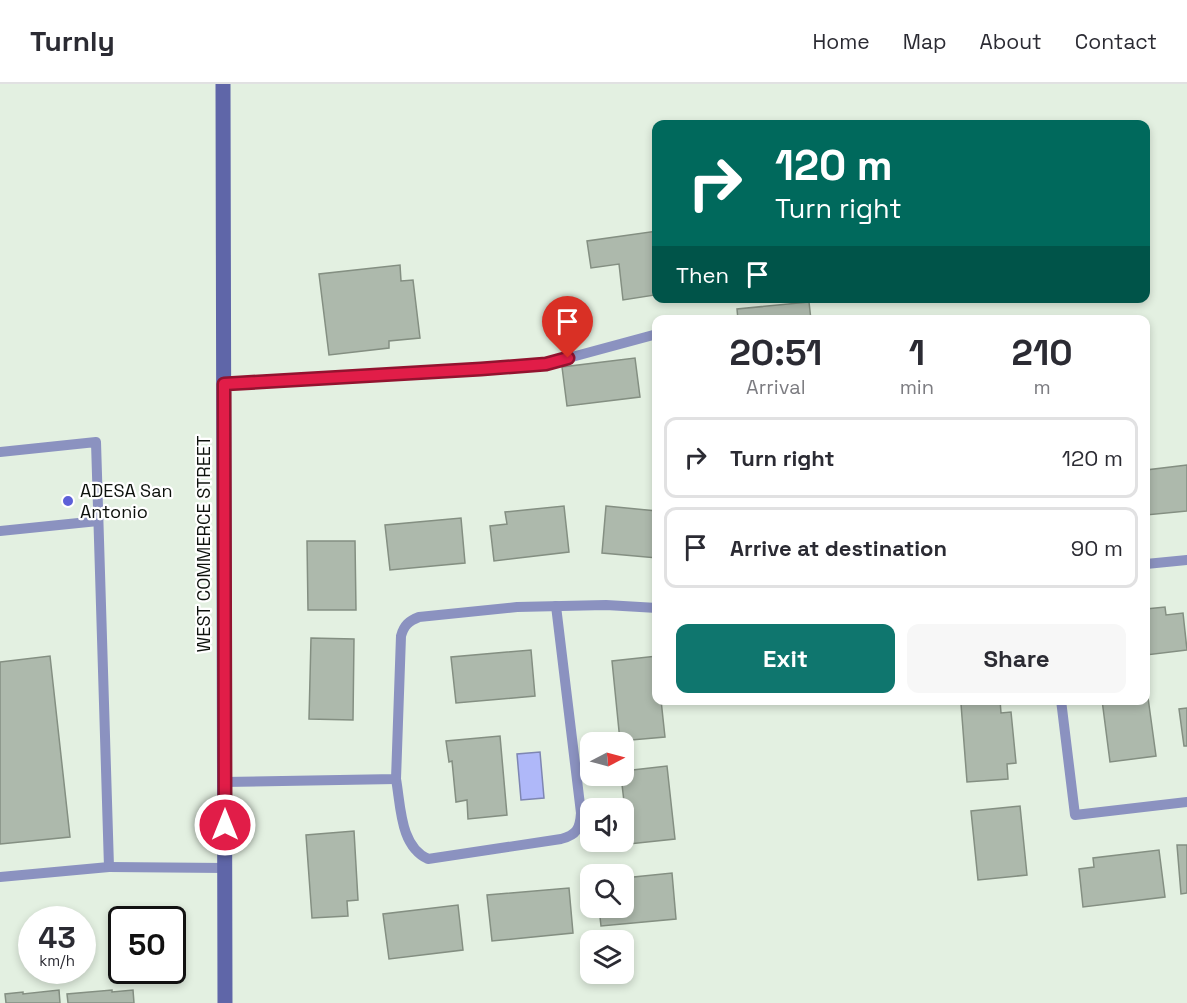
<!DOCTYPE html>
<style>
body{margin:0;font-family:"Space Grotesk",sans-serif;background:#f7f7f7;color:#2b2b33;height:100vh;display:flex;flex-direction:column;font-size:22px;white-space:nowrap}
*{box-sizing:border-box;margin:0}
p{font-size:20px;color:#7c7c81}
.icon{flex:none;width:33px;height:33px;fill:none;stroke:currentColor;stroke-width:2;stroke-linecap:round;stroke-linejoin:round}
.map{position:relative;flex:1;overflow:hidden}
.side{position:absolute;left:652px;top:231px;width:498px;height:390px;display:flex;flex-direction:column;background:#fff;border-radius:12px;box-shadow:0 3px 9px #0003}
.side>*{flex:none}
.hud{position:absolute;left:652px;top:36px;width:498px;height:183px;border-radius:12px;box-shadow:0 3px 9px #0003;background:#00695c;color:#fff;overflow:hidden}
.needle{width:39px;rotate:84deg}
.buttons{position:absolute;left:580px;top:648px;display:grid;gap:12px}
.buttons a{display:grid;place-items:center;width:54px;height:54px;border-radius:12px;background:#fff;box-shadow:0 3px 9px #0003;font-size:30px}
.speed{position:absolute;left:18px;top:822px;display:flex;gap:12px;font-size:30px;font-weight:700;text-align:center}
.speed>*{display:grid;place-content:center;width:78px;height:78px;border-radius:50%;background:#fff;box-shadow:0 3px 9px #0003;line-height:1}
.speed small{font-size:15px;font-weight:400}
.speed .limit{border:3px solid #111;border-radius:9px;background:#fff;color:#111}
.pin{position:absolute;display:grid;place-items:center;width:51px;height:51px;color:#fff;margin:-62px -26px;border-radius:50% 50% 50% 0;rotate:-45deg;box-shadow:0 0 6px #0007}
.pin .icon{rotate:45deg}
.me{position:absolute;width:66px;margin:-33px;rotate:0deg;stroke-linejoin:round;filter:drop-shadow(0 0 4px #0008)}
.turn{display:flex;align-items:center;gap:21px;height:126px;padding:0 24px;font-size:27px}
.turn .icon{width:78px;height:78px;stroke-width:2.5}
.turn b{display:block;font-size:42px;line-height:51px}
.then{display:flex;align-items:center;height:57px;padding:0 24px;background:#0003;gap:12px;font-size:22px}
.eta{display:flex;justify-content:space-evenly;align-items:center;height:102px;text-align:center}
.eta b{font-size:36px;font-weight:700;line-height:42px}
.action{display:flex;gap:12px;margin-top:auto;padding:12px 24px}
.action a{flex:1;height:69px;border-radius:12px;background:#0f766e;color:#fff;font-size:24px;font-weight:700;line-height:69px;text-align:center}
.action a+a{background:#f7f7f7;color:#2b2b33}
ul{padding:0;list-style:none}
li{display:flex;align-items:center;gap:18px;height:81px;margin:0 12px 9px;padding:0 12px;border:3px solid #e1e1e2;border-radius:12px}
li div{flex:1}
li b{display:block;font-size:22px}
li em{font-style:normal}
header{display:flex;align-items:center;gap:36px;box-sizing:border-box;height:84px;padding:0 30px;background:#fff;border-bottom:2px solid #e1e1e2}
header strong{font-size:28px}
nav{display:flex;gap:33px;margin-inline-start:auto;font-size:21px}
.map>svg:first-child{display:block}
</style>
<header>
<strong>Turnly</strong>
<nav><a>Home</a><a>Map</a><a>About</a><a>Contact</a></nav>
</header>
<div class="map">
<svg width="1187" height="919" viewBox="0 0 1187 919">
<rect width="100%" height="100%" fill="#e3f0e1"/>
<path fill="#afb8f9" stroke="#7e86b2" stroke-width="1.5" d="M540,668L544,714L521,716L517,670Z"/>
<g fill="#adb9ac" stroke="#848f82" stroke-width="1.5">
<path d="M657,147V205L654,206L655,211L623,216L619,180L591,184L587,157Z"/>
<path d="M400,181L401,197L413,196L420,254L389,257V264L329,271L319,190Z"/>
<path d="M809,218L811,236H738L737,225Z"/>
<path d="M635,274L640,313L567,322L562,283Z"/>
<path d="M1187,381V427L1146,431V386Z"/>
<path d="M564,422L569,468L494,477L490,442L507,440L505,428Z"/>
<path d="M606,422L657,427V474L602,469Z"/>
<path d="M461,434L465,479L390,486L385,441Z"/>
<path d="M307,457H355L356,526H308Z"/>
<path d="M1165,523L1166,531L1183,529L1187,566L1146,571V525Z"/>
<path d="M311,554L354,555L353,636L309,635Z"/>
<path d="M531,566L535,612L456,619L451,573Z"/>
<path d="M50,572L70,753L0,760V578Z"/>
<path d="M657,572V616H661L665,653L620,657L612,577Z"/>
<path d="M1146,599L1156,672L1110,678L1102,616H1146Z"/>
<path d="M1000,616L1001,629L1011,628L1016,679L1007,680L1008,695L967,698L961,620Z"/>
<path d="M1187,624V662H1184L1179,625Z"/>
<path d="M500,652L507,731L468,735L467,716L456,718L452,677L449,678L446,657Z"/>
<path d="M667,682L675,755L629,760L621,692H624V687Z"/>
<path d="M1020,722L1027,791L978,796L971,727Z"/>
<path d="M354,747L358,816L347,817L348,832L312,834L306,751Z"/>
<path d="M1177,761H1187V809L1181,810Z"/>
<path d="M1159,766L1165,813L1083,823L1079,785L1094,783L1093,774Z"/>
<path d="M672,789L676,835L601,842L599,824H624V794Z"/>
<path d="M569,804L573,849L492,857L487,811Z"/>
<path d="M458,821L463,866L389,875L383,830Z"/>
<path d="M59,906L60,919H6L5,910L23,908V910Z"/>
<path d="M112,906V908L133,906L134,919H68L67,910Z"/>
</g>
<g fill="none" stroke-linecap="round" stroke-linejoin="round">
<g stroke="#8b92c0" stroke-width="10">
<path d="M223,300L546,280L657,250"/>
<path d="M0,368L96,358L109,783L0,793"/>
<path d="M0,447L98,437"/>
<path d="M1146,480L1187,476"/>
<path d="M1061,616L1075,731L1187,718"/>
<path d="M396,695C401,723 400,762 428,775L561,755C577,751 580,744 581,729L556,522"/>
<path d="M224,698L396,695L401,552C404,541 409,537 419,533L517,523L606,521L657,524"/>
<path d="M109,783L225,784"/>
</g>
<path stroke="#5f66a8" stroke-width="15" d="M223,0L225,919"/>
</g>
<g fill="none" stroke-linecap="round" stroke-linejoin="round">
<defs>
<path id="route" d="M225,741L224,300L481,285L546,280L568,274"/>
</defs>
<use href="#route" stroke="#92132f" stroke-width="15"/>
<use href="#route" stroke="#e11d48" stroke-width="10"/>
</g>
<circle fill="#5d60d8" stroke="#fff" stroke-width="2" cx="68" cy="417" r="6"/>
<g text-anchor="middle" stroke-width="4.5" stroke-linejoin="round" paint-order="stroke">
<g font-size="18" fill="#0d110c" stroke="#fff" text-anchor="start">
<text x="80" y="413">ADESA San<tspan x="80" dy="21">Antonio</tspan></text>
</g>
<g font-size="18" fill="#0d110c" stroke="#fff">
<text transform="translate(204 460) rotate(-90)" y="6">WEST COMMERCE STREET</text>
</g>
</g>
</svg>
<div class="buttons">
<a><svg class="needle" viewBox="-14 -14 28 28"><path d="M0-13l5 13h-10z" fill="#e53935"/><path d="M0 13l5-13h-10z" fill="#7c7c81"/></svg></a>
<a><svg class="icon" aria-label="sound" viewBox="0 0 24 24"><path d="M4 9h4l5-4v14l-5-4H4zM17 9q2 3 0 6"/></svg></a>
<a><svg class="icon" aria-label="search" viewBox="0 0 24 24"><circle cx="10" cy="10" r="6"/><path d="M15 15l6 6"/></svg></a>
<a><svg class="icon" aria-label="layers" viewBox="0 0 24 24"><path d="M12 4l9 5-9 5-9-5zM3 14l9 5 9-5"/></svg></a>
</div>
<div class="speed"><div>43<small>km/h</small></div><div class="limit">50</div></div>
<div class="pin" style="left:568px;top:274px;background:#d93025"><svg class="icon" aria-label="arrive" viewBox="0 0 24 24"><path d="M6 21V4h12l-3 4 3 4H6"/></svg></div>
<svg class="me" style="left:225px;top:741px" viewBox="-20 -20 40 40"><circle r="17" fill="#e11d48" stroke="#fff" stroke-width="3"/><path d="M0-11L8 9 0 5-8 9z" fill="#fff"/></svg>
<div class="hud">
<div class="turn"><svg class="icon" aria-label="right" viewBox="0 0 24 24"><path d="M7 20v-9h11M14 6l5 5-5 5"/></svg><div><b>120 m</b>Turn right</div></div>
<div class="then">Then<svg class="icon" aria-label="arrive" viewBox="0 0 24 24"><path d="M6 21V4h12l-3 4 3 4H6"/></svg></div>
</div>
<section class="side">
<div class="eta">
<div><b>20:51</b><p>Arrival</p></div>
<div><b>1</b><p>min</p></div>
<div><b>210</b><p>m</p></div>
</div>
<ul>
<li><svg class="icon" aria-label="right" viewBox="0 0 24 24"><path d="M7 20v-9h11M14 6l5 5-5 5"/></svg><div><b>Turn right</b></div><em>120 m</em></li>
<li><svg class="icon" aria-label="arrive" viewBox="0 0 24 24"><path d="M6 21V4h12l-3 4 3 4H6"/></svg><div><b>Arrive at destination</b></div><em>90 m</em></li>
</ul>
<div class="action"><a>Exit</a><a>Share</a></div>
</section>
</div>
